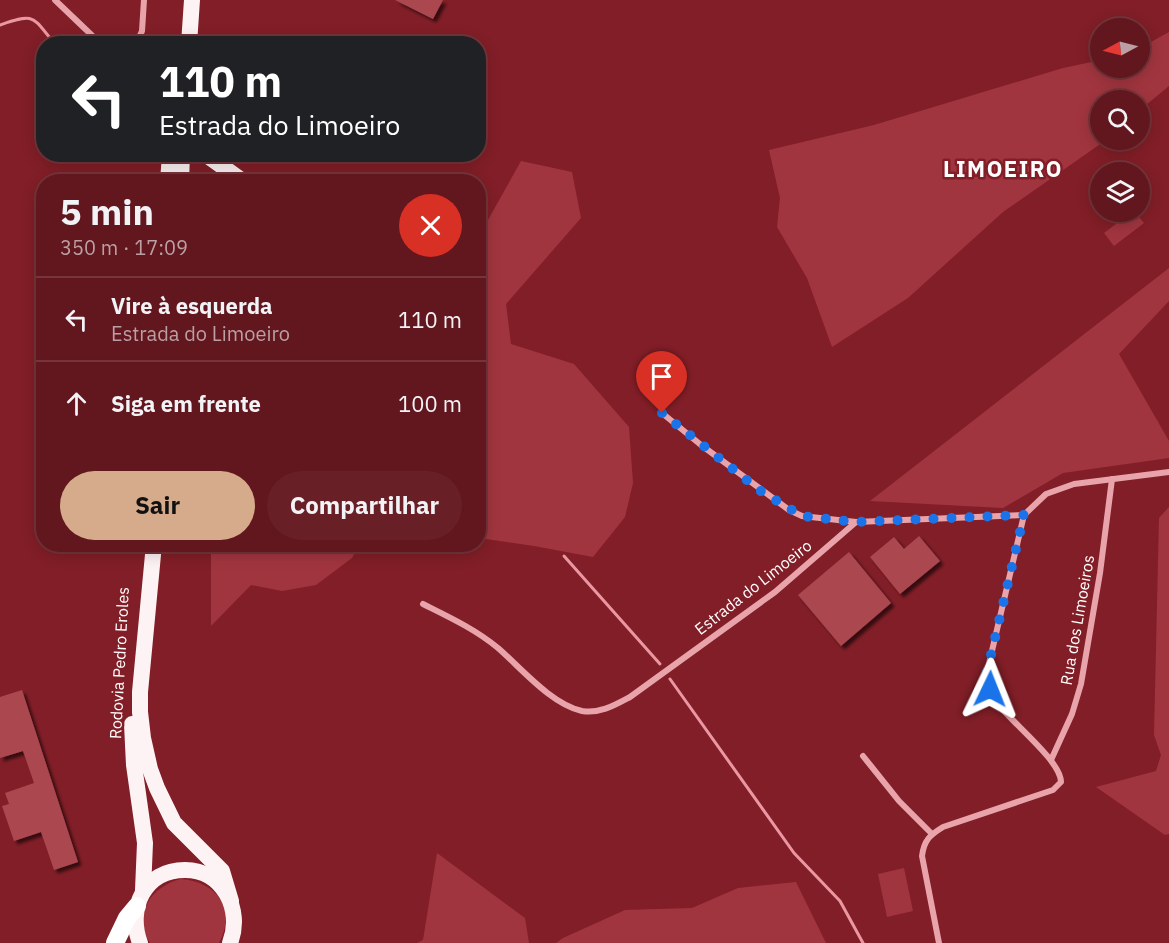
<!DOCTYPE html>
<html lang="pt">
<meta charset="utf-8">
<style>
body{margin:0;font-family:"IBM Plex Sans",sans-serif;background:#681f26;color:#f1f3f6;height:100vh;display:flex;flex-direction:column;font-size:22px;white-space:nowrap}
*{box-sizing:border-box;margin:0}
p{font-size:20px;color:#bb9fa4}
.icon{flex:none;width:33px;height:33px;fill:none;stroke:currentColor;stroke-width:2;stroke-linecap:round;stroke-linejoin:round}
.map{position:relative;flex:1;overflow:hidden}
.side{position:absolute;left:36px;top:174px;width:450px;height:378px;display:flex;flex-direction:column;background:#62161d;border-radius:24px;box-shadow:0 3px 15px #0003,0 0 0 2px #76353b}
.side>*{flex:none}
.hud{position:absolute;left:36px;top:36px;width:450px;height:126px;border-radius:24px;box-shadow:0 3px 15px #0003,0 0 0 2px #76353b;background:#202124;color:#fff;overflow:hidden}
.needle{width:39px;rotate:263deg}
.buttons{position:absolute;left:1090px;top:18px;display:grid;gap:12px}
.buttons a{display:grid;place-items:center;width:60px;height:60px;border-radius:50%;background:#62161d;box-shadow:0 3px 15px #0003,0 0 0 2px #76353b;font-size:30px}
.pin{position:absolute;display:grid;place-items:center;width:51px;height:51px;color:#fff;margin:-62px -26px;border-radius:50% 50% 50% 0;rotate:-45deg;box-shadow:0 0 6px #0007}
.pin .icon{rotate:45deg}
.me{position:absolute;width:66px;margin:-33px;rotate:2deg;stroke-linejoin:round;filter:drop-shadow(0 0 4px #0008)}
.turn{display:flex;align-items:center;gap:21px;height:126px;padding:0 24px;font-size:27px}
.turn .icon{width:78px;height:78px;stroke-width:2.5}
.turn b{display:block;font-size:42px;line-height:51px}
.round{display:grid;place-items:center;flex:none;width:63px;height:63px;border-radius:32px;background:#681f26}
.summary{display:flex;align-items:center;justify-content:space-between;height:102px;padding:0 24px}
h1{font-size:36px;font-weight:700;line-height:45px}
.cta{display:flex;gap:12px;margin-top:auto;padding:12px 24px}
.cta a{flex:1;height:69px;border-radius:36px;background:#d6ab8b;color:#111;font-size:24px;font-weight:700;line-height:69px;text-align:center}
.cta a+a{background:#681f26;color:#f1f3f6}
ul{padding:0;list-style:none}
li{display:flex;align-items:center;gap:18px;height:84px;padding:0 24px;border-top:2px solid #76353b}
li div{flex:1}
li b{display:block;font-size:22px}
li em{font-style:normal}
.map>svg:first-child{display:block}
</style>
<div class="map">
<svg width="1169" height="943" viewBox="0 0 1169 943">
<defs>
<filter id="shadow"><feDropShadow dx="3.5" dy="3.5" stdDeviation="1.5" flood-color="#0009"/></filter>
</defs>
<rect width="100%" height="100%" fill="#821e27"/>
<g fill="#a1353f">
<path d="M1169,32V86L1140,110V100H1101V140H1106L1003,212L908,298L832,347L807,278L777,227L780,198L769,150L874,125L1063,68L1101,60V68H1140V48Z"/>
<path d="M521,161L572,172L581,218L506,304L511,344L574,364L629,427L633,483L625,517L593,557L534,546L479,538V236Z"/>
<path d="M1132,212H1135L1144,223L1114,246L1104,233Z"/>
<path d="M1169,268V301L1119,354L1169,441V458L1063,473L1003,508L870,501Z"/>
<path d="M1169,507V834L1165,835L1096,787L1156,771L1161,755L1154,735L1159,518Z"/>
<path d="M211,545V544L359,545L352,558L316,585L282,591L251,585L211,626Z"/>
<path d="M437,853L525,918L529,943H417L423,940Z"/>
<path d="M904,868L913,911L887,917L878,874Z"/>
<path d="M181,879C217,882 237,909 219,943H150C131,914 152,886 181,879Z"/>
<path d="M796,882L826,943H556L563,938L625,910L692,908L738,888Z"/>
</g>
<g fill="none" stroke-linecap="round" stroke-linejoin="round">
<g stroke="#eb97a1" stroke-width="3">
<path d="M0,25C36,12 32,17 55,44"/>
<path d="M564,556L660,664"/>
<path d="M670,679L794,853L840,901L863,943"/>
</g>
</g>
<g fill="#ab4750" filter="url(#shadow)">
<path d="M395,0H443L433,19Z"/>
<path d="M919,536L940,561L900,594L870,557L894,537L904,549Z"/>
<path d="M849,552L891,603L841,646L798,595Z"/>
<path d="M22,690L78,862L54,870L41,832L14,841L2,806L9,804L5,793L34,783L23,751L0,758V697Z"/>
</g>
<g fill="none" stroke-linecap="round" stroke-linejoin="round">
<g stroke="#e9a4ab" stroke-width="6">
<path d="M55,0L101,44"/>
<path d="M136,44L142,31L144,0"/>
<path d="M662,413L701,445L789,510L802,516L856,522"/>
<path d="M423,604C449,617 475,629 498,648C521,668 551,704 582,711C600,714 615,705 630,697L775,592L856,522L1024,515L1046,494L1074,484L1169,472"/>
<path d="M863,756L899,801L932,834"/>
<path d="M1051,760L1072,714L1081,684L1100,573L1112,479"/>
<path d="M939,943L922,856C924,840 930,835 943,827L1053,790L1061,782C1061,760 1008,720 994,699C989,691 988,681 987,672L1024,515"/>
</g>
<g stroke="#fef3f4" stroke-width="16">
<path d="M189,44L192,0"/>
<path d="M205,154L244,182"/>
<path d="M168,182L170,154"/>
<path d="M181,182L182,154"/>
<path d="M210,182H219"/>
<path d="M154,544L140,692V712L143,738L150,769L157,788L174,823L222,871L231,901"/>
<path d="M132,724L134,765L145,843L143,890"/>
<path d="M140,943C127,909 144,870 185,870C223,870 243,910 230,943"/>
</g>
<path stroke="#fff" stroke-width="18" d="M115,943L127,918L137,906"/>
</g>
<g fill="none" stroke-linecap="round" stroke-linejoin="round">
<path stroke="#1a73e8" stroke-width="10" stroke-dasharray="0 18" d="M662,413L762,492L802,516L856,522L1024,515L987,672L990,689"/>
</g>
<g text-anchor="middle" stroke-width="5" stroke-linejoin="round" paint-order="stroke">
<g font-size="16" fill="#fff" stroke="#821e27">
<text transform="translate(753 587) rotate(-38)" y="6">Estrada do Limoeiro</text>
<text transform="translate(1077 620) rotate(-80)" y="6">Rua dos Limoeiros</text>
<text transform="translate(119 663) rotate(-87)" y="6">Rodovia Pedro Eroles</text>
</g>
<g font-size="22" font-weight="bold" letter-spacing="1.5" fill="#fff" stroke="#821e27">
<text x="1003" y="177">LIMOEIRO</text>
</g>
</g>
</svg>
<div class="buttons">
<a><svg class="needle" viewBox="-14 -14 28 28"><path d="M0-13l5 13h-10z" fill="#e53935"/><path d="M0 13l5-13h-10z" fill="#bb9fa4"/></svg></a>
<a><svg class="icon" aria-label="search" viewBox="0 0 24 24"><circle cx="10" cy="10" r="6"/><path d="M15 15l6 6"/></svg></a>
<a><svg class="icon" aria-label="layers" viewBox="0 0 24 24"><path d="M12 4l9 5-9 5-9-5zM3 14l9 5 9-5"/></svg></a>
</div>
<div class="pin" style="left:662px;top:413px;background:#d93025"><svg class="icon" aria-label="arrive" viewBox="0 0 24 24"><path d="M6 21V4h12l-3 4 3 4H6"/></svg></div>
<svg class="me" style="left:990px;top:689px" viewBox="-20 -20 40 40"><path d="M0-17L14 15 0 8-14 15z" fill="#1a73e8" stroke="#fff" stroke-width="4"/></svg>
<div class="hud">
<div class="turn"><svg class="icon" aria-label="left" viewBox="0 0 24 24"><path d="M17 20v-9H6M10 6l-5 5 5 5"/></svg><div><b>110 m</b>Estrada do Limoeiro</div></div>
</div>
<section class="side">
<div class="summary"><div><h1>5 min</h1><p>350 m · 17:09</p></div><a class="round" style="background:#d93025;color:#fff"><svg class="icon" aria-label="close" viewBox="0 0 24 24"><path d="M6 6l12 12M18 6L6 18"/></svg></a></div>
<ul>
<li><svg class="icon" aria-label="left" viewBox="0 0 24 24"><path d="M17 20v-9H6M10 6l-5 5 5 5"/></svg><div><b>Vire à esquerda</b><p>Estrada do Limoeiro</p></div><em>110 m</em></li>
<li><svg class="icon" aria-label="ahead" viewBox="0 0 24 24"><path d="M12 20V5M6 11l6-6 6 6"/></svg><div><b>Siga em frente</b></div><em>100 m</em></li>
</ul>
<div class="cta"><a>Sair</a><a>Compartilhar</a></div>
</section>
</div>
